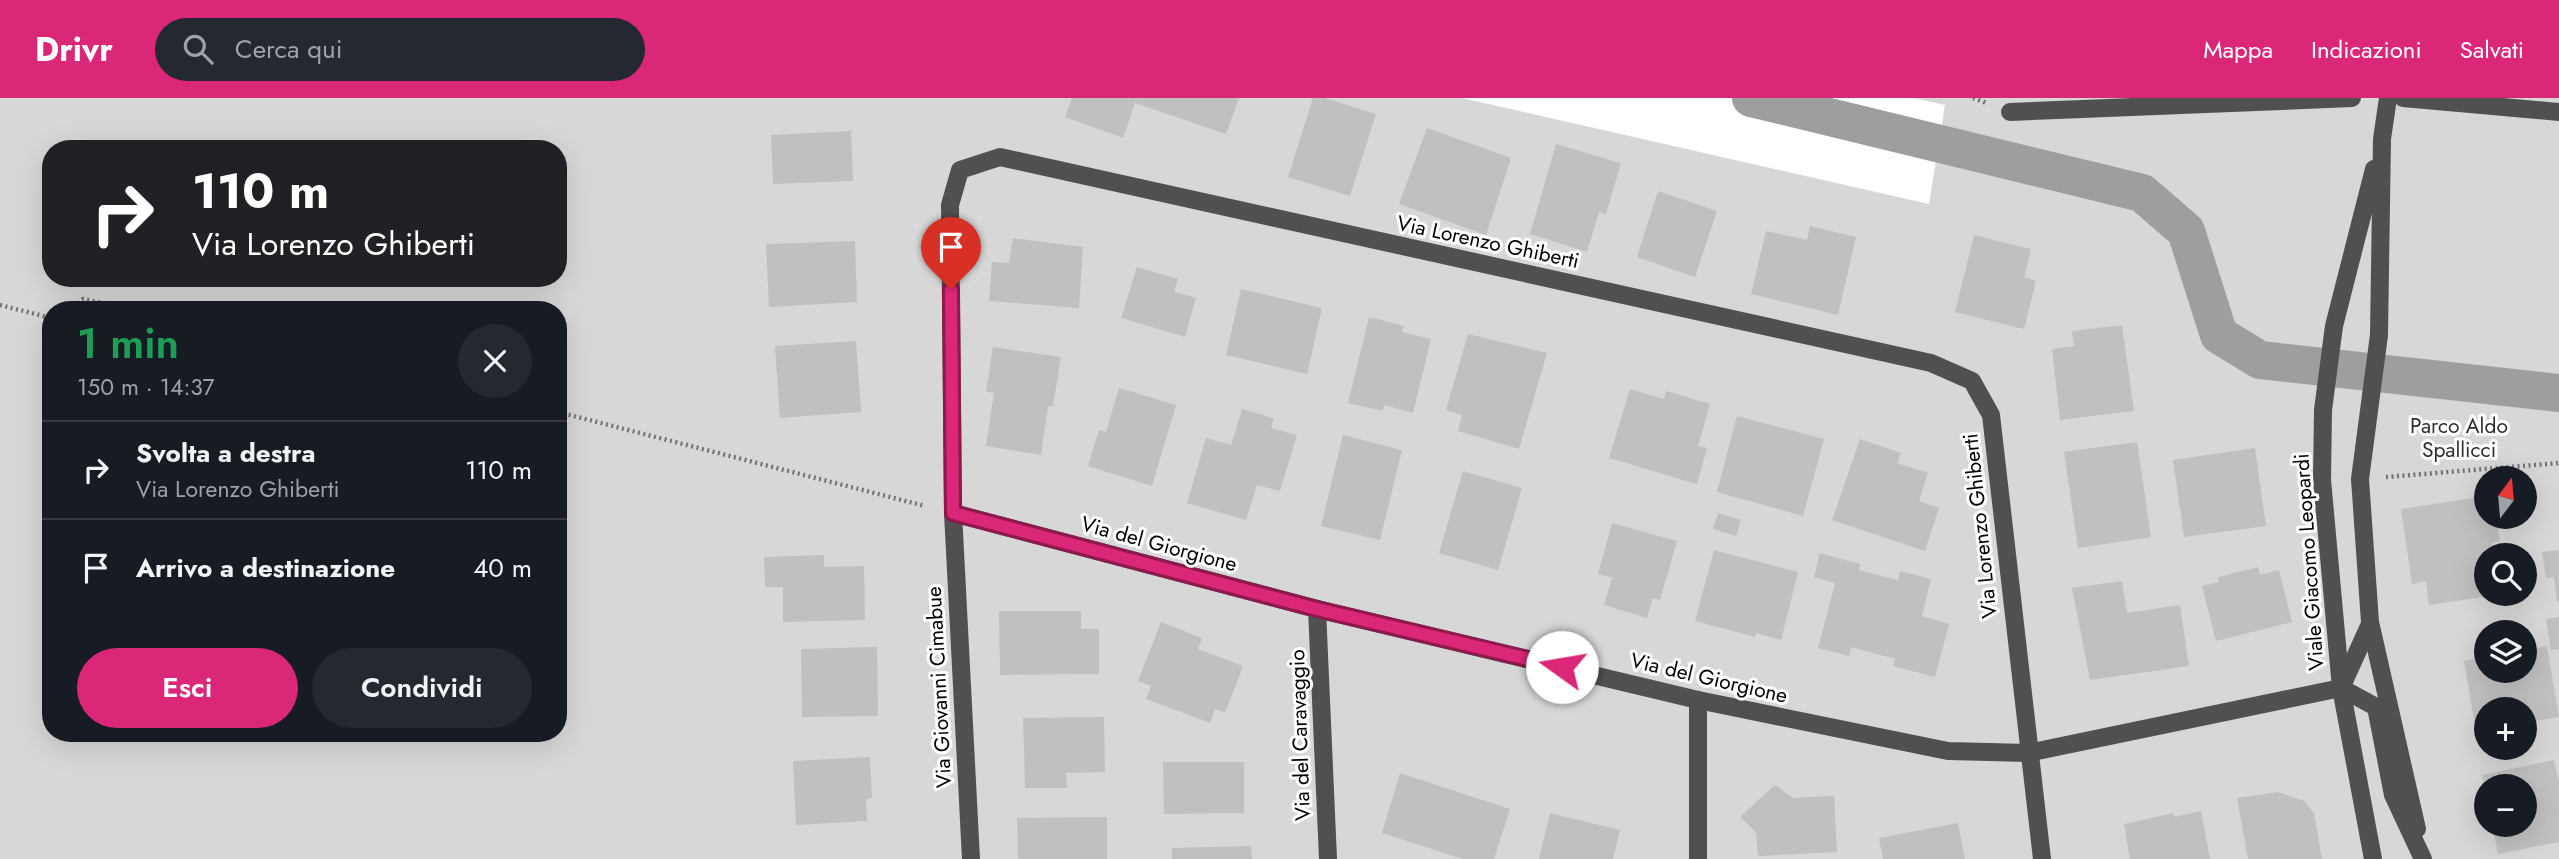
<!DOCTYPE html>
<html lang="it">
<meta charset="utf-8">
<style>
body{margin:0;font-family:Jost,sans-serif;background:#242831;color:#f1f3f6;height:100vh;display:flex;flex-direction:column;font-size:26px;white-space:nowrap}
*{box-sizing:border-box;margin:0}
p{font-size:23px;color:#9ea1a6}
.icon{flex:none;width:38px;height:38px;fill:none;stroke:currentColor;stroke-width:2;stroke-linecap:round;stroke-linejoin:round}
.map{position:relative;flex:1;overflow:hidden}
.details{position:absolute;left:42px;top:203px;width:525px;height:441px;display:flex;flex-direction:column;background:#171b24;border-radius:28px;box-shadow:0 7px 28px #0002}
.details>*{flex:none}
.guide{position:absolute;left:42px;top:42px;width:525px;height:147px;border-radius:28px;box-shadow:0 7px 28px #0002;background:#202124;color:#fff;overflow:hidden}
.needle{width:46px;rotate:16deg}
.fabs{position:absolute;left:2474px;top:368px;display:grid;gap:14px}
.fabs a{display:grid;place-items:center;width:63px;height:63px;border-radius:50%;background:#171b24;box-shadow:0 7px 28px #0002;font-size:35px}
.pin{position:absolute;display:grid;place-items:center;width:60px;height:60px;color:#fff;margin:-72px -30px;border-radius:50% 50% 50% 0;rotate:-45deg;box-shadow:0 0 7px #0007}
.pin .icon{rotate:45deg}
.me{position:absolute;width:77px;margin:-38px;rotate:283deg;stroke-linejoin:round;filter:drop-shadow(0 0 5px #0008)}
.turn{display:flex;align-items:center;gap:24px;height:147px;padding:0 35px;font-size:32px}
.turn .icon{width:91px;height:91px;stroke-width:2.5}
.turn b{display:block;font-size:49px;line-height:60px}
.round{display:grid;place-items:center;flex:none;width:74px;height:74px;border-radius:37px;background:#242831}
.summary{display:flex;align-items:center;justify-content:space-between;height:119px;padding:0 35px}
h1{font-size:42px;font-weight:600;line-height:52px;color:#1e9e55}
.cta{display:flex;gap:14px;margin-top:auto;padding:14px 35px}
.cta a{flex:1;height:80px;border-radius:42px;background:#db2777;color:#fff;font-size:28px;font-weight:600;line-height:80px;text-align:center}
.cta a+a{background:#242831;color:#f1f3f6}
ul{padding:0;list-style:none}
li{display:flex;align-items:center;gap:21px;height:98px;padding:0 35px;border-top:2px solid #363941}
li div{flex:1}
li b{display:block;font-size:26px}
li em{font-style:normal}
header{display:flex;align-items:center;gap:42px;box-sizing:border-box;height:98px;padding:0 35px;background:#db2777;color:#fff}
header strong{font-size:33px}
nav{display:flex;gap:38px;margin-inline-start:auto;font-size:24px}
.search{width:490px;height:63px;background:#242831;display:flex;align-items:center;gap:18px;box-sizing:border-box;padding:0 24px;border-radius:38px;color:#9ea1a6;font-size:26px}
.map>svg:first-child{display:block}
</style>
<header>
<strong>Drivr</strong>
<div class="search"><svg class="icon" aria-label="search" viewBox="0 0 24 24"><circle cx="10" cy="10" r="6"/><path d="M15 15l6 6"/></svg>Cerca qui</div>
<nav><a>Mappa</a><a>Indicazioni</a><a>Salvati</a></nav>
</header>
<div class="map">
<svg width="2559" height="761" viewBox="0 0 2559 761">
<rect width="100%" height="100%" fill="#fff"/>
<path fill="#d7d7d7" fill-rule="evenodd" d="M0,0H1462L1929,106L1945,7L1913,0H2559V761H0ZM51,51H558V180H51ZM51,212H558V635H51ZM2487,380H2525V418H2487ZM2487,457H2525V495H2487ZM2487,534H2525V572H2487ZM2487,611H2525V649H2487ZM2487,688H2525V726H2487Z"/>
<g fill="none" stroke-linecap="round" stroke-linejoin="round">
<path stroke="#9e9e9e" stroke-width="38" d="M1751,0L2142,95L2186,133L2219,237L2260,262L2559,295"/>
</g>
<g fill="#c0c0c0">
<path d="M1072,0H1239L1226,36L1135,5L1123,40L1065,19Z"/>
<path d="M1313,0H1325L1376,16L1350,98L1288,79Z"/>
<path d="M1427,30L1511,60L1486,137L1399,106Z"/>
<path d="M851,33L853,83L773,86L771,37Z"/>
<path d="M1556,46L1621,65L1606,116L1599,114L1587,154L1530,136Z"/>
<path d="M1658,93L1717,113L1695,179L1637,159Z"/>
<path d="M1810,128L1856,139L1838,217L1751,196L1766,133L1807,142Z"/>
<path d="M1974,137L2031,151L2024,179L2036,183L2024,231L1955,214Z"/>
<path d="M1013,140L1083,149L1079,210L989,203L992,164L1009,165Z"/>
<path d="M855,143L857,204L769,209L766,146Z"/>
<path d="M1137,169L1178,181L1174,194L1196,200L1185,239L1121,220Z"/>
<path d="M1241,191L1322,210L1307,276L1226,257Z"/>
<path d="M1369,219L1404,228L1402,234L1431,241L1413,315L1384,307L1383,313L1348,305Z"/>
<path d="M2122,227L2134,313L2060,322L2052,251L2074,248L2072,233Z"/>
<path d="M1468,236L1547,255L1519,351L1458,333L1462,317L1446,312Z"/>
<path d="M856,243L861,314L780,320L775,248Z"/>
<path d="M993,249L1061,259L1053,308H1048L1041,357L986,348L994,295L986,294Z"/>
<path d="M1119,290L1176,307L1152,388L1088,368L1099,332L1106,334Z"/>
<path d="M1630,291L1664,301L1666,293L1710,306L1698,348L1707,350L1697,386L1609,360Z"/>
<path d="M1242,311L1274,320L1271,330L1297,337L1280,393L1257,387L1246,422L1187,405L1206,340L1231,347Z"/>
<path d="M1737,318L1824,341L1803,418L1717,394Z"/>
<path d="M1343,337L1402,352L1380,442L1321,428Z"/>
<path d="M1860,341L1901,355L1897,365L1928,375L1919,403L1939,410L1925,453L1832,422Z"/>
<path d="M2137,344L2151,439L2078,450L2064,354Z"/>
<path d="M2255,350L2266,428L2184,439L2173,362Z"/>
<path d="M1463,373L1522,390L1498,472L1439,455Z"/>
<path d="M2487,398V418H2496L2500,443L2492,445L2494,457H2487V495L2496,497L2429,507L2426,483L2412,486L2401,411Z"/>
<path d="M1718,415L1741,422L1736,438L1713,431Z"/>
<path d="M1612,425L1677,443L1660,502L1653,500L1647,520L1604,507L1612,480L1598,476Z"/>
<path d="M1714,452L1798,474L1781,542L1756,535L1755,539L1695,523Z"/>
<path d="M2559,452V503L2557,504L2554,479L2546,480L2542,454Z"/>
<path d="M1820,455L1860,466L1859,472L1898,482L1900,473L1931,481L1922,518L1949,526L1935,579L1893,568L1895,561L1851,549L1849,558L1818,550L1835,485L1814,479Z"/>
<path d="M824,457V469L864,468L865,522L783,524V489H765L764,459Z"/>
<path d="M2258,469L2260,477L2279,472L2292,524L2216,543L2202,488L2219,484L2218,479Z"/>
<path d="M2122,483L2127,515L2180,507L2189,568L2090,582L2072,490Z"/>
<path d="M999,513H1081V531H1099V576L1000,577Z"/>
<path d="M2559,519V551L2551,552L2546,521Z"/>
<path d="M1161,524L1202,540L1198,551L1243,568L1225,615L1215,611L1210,625L1146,601L1151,588L1138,583Z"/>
<path d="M2547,548L2559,619L2525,625V611H2487V632L2476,634L2464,563L2487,559V572H2525V552Z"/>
<path d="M877,549L878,618L802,619L801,551Z"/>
<path d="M1104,619L1105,674L1066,675L1067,690H1025L1023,620Z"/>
<path d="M870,659L872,700L866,701L867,723L796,727L793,663Z"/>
<path d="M2554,662L2559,684V744L2498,756L2492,726H2525V688H2487L2486,693L2482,677Z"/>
<path d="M1163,664H1244V715L1164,716Z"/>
<path d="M1400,675L1510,711L1494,761H1463L1382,735Z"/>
<path d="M1775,687L1793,700L1834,698L1837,754L1758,758L1756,734L1740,719Z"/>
<path d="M2278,694L2304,703L2314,715L2322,761H2248L2237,700Z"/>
<path d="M2201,713L2210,761H2130L2124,726L2174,715V719Z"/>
<path d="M1550,715L1620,732L1613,761H1539Z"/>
<path d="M1107,719V761H1018L1017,720Z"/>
<path d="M1958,725L1965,761H1883L1879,740Z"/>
<path d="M1251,748L1252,761H1172V750Z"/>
</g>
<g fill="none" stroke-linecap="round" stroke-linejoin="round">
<g stroke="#727272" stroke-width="4.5" stroke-dasharray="2 3.5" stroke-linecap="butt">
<path d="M1973,0L1986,5"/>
<path d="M0,207L51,220"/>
<path d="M69,212L83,201L138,212"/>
<path d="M558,314L925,408"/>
<path d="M2386,379L2559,365"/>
</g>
<g stroke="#505050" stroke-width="18">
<path d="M2388,0L2382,41L2379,237L2360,381L2370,524L2417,731"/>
<path d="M2403,0L2559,14"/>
<path d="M2010,14L2352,0"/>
<path d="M953,415L1317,511L1698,602L1948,653L2028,655L2341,590L2376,609L2393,697L2423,761"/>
<path d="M1317,511L1328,761"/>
<path d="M2341,590L2370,526"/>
<path d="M971,761L953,415L950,107L960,72L1000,59L1931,265L1972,283L1991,317L2042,761"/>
<path d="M1698,761V602"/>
<path d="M2373,761L2341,590L2322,382L2323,312L2334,228L2374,71"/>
</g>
</g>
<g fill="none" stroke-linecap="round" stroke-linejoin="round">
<defs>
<path id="route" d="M951,191L953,415L1317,511L1562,569"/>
</defs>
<use href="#route" stroke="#8e194d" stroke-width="18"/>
<use href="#route" stroke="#db2777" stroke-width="12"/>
</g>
<g text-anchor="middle" stroke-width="6" stroke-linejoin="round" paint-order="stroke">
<g font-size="21" fill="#000" stroke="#fff">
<text transform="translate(1488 144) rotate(12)" y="7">Via Lorenzo Ghiberti</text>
<text transform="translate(1980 428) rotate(-96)" y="7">Via Lorenzo Ghiberti</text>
<text transform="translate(1159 446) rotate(15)" y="7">Via del Giorgione</text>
<text transform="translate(2309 464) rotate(-94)" y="7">Viale Giacomo Leopardi</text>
<text transform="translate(1709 580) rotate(13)" y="7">Via del Giorgione</text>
<text transform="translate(939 589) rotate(-93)" y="7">Via Giovanni Cimabue</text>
<text transform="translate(1300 637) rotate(-92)" y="7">Via del Caravaggio</text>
</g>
<g font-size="21" fill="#2e2e2e" stroke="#fff">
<text x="2459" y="335">Parco Aldo<tspan x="2459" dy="24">Spallicci</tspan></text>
</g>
</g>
</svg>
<div class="fabs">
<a><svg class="needle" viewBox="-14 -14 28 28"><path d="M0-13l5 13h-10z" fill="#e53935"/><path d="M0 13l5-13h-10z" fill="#9ea1a6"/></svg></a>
<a><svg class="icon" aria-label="search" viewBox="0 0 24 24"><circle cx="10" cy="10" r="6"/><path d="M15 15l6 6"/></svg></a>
<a><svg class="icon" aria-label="layers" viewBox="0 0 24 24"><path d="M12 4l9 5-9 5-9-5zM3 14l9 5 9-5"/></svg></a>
<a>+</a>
<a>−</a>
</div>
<div class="pin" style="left:951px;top:191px;background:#d93025"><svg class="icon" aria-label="arrive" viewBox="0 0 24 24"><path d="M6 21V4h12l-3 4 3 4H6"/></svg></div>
<svg class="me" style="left:1562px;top:569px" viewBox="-20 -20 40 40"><circle r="19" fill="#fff"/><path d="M0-13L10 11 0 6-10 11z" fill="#db2777"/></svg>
<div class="guide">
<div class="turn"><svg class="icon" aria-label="right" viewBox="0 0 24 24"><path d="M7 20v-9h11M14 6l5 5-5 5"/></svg><div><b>110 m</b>Via Lorenzo Ghiberti</div></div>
</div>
<section class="details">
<div class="summary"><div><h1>1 min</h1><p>150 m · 14:37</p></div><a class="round"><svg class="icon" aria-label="close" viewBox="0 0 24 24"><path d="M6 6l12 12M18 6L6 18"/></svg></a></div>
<ul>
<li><svg class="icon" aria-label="right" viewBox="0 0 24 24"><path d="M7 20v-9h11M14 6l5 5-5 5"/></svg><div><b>Svolta a destra</b><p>Via Lorenzo Ghiberti</p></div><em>110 m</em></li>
<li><svg class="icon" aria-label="arrive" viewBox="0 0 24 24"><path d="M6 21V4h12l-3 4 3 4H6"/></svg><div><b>Arrivo a destinazione</b></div><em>40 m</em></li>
</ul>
<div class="cta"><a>Esci</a><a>Condividi</a></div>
</section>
</div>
